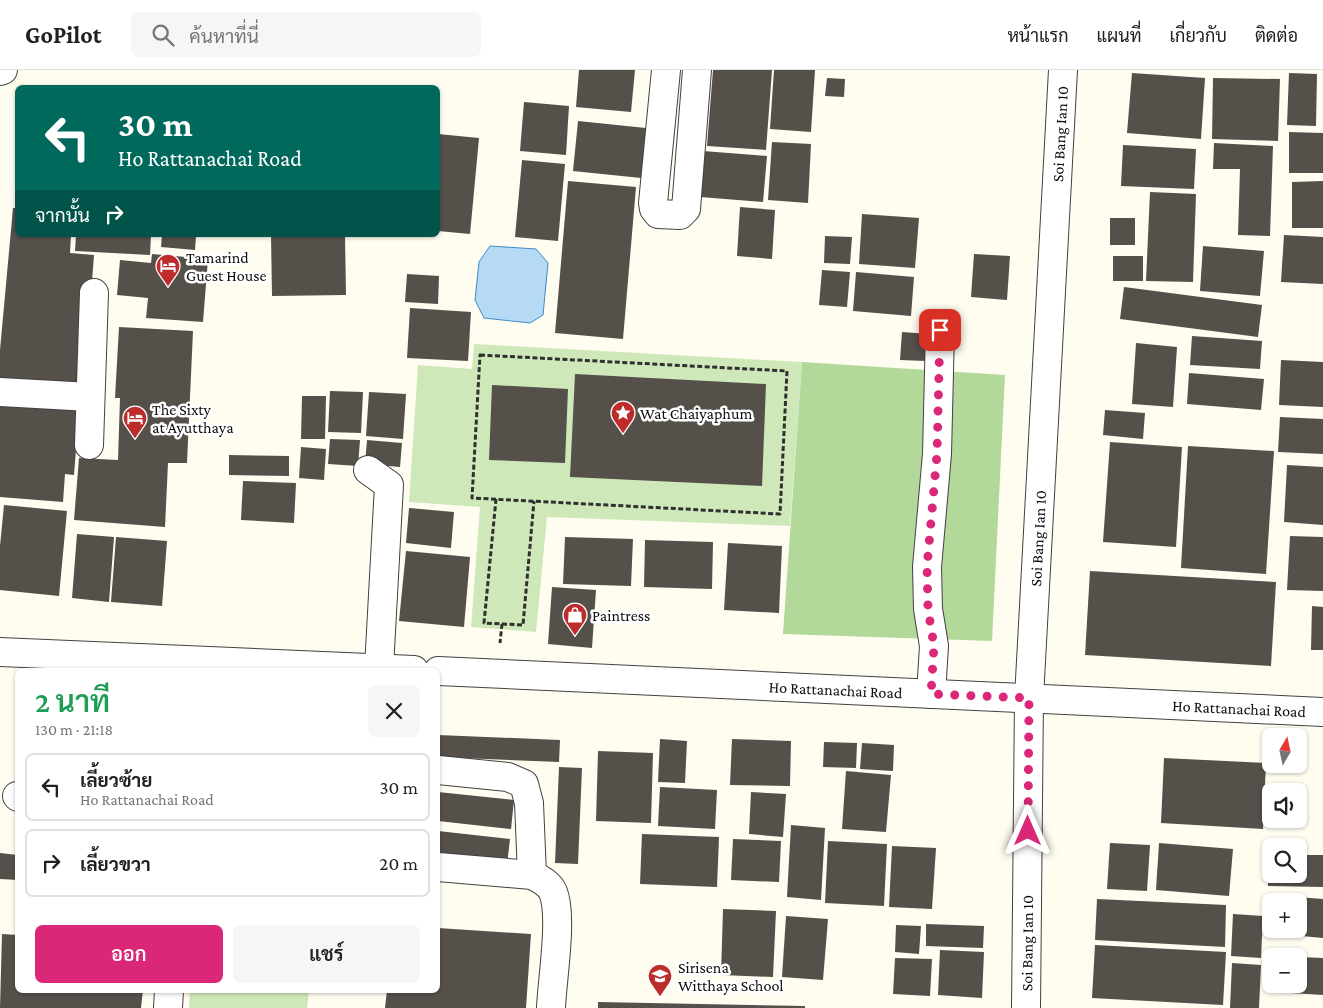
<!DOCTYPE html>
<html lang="th">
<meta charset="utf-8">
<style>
body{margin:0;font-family:"Crimson Pro",Sarabun,serif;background:#f6f6f6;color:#202124;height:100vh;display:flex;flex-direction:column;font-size:19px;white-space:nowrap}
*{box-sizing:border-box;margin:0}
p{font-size:16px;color:#757577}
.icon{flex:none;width:28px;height:28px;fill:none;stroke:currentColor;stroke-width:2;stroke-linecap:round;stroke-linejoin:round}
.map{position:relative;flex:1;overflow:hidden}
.panel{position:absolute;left:15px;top:598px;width:425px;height:325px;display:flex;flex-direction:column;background:#fff;border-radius:8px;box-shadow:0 1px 4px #0004}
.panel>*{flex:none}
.hud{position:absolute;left:15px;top:15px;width:425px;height:152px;border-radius:8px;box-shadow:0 1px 4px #0004;background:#00695c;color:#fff;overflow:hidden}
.needle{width:32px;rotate:9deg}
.buttons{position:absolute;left:1262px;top:658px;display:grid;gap:10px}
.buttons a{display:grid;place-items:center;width:45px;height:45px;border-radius:8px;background:#fff;box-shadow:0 1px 4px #0004;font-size:25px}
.pin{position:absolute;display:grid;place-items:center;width:42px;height:42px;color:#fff;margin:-21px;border-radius:10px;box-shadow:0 2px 8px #0006}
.me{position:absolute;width:55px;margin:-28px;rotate:0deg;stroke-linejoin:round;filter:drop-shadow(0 0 4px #0008)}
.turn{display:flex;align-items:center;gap:18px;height:105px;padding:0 20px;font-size:22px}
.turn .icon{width:65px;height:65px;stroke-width:2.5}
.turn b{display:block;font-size:35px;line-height:42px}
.then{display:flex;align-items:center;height:48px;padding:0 20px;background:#0003;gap:10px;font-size:19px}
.round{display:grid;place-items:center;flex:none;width:52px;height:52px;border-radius:8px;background:#f6f6f6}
.overview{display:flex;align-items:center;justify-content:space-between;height:85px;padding:0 20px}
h1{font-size:30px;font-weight:600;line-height:38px;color:#1e9e55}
.action{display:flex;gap:10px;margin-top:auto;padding:10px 20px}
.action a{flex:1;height:58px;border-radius:8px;background:#db2777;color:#fff;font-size:20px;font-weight:600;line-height:58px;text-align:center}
.action a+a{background:#f6f6f6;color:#202124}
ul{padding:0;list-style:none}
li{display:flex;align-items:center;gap:15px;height:68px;margin:0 10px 8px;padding:0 10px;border:2px solid #e0e0e0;border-radius:8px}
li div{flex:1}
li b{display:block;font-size:19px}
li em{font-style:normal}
header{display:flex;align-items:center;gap:30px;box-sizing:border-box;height:70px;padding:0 25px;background:#fff;border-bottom:1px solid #e0e0e0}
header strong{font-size:24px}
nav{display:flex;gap:28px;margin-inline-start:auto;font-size:18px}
.search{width:350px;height:45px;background:#f6f6f6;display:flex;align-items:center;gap:12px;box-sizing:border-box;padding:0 18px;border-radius:8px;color:#757577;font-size:19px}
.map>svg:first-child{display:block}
</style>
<header>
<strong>GoPilot</strong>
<div class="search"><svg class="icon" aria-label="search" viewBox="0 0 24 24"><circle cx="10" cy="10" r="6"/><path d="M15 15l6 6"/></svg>ค้นหาที่นี่</div>
<nav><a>หน้าแรก</a><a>แผนที่</a><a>เกี่ยวกับ</a><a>ติดต่อ</a></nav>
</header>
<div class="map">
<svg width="1323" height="938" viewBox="0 0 1323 938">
<rect width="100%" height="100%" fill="#fffcf0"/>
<g fill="#cfe8ba">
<path d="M474,274L802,292L790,456L547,447L536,562L471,557L480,437L409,432L418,295L472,299Z"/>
<path d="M190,920H309L307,938H189Z"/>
</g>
<path fill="#b2d89a" d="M802,292L1005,305L992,571L783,564Z"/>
<path fill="#b6d9f4" stroke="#3f8ac9" d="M490,176L536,179L548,193L543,245L530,253L484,248L475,230L479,192Z"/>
<g fill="#56504b">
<path d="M579,0H635L631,42L576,37Z"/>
<path d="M713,0H772L766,80L707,76Z"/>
<path d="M774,0H815L811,62L770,59Z"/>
<path d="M1132,3L1205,8L1201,69L1127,63Z"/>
<path d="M1289,3L1317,4L1316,56L1287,55Z"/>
<path d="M827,8L845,9L844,27L825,26Z"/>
<path d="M1213,8L1280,9L1278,71L1212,69Z"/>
<path d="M524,32L569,36L566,85L520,81Z"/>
<path d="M578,51L646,58L641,108L573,101Z"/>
<path d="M1289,62L1323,63V103H1289Z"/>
<path d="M438,64L479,68L470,164L438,161Z"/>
<path d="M772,72L811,74L808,133L768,130Z"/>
<path d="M1214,73L1273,76L1270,166L1238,165L1240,99H1213Z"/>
<path d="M1123,75L1196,79L1194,119L1121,116Z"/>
<path d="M703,81L767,86L763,132L700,127Z"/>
<path d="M522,90L565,94L558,171L515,167Z"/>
<path d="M568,111L636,117L623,269L555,263Z"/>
<path d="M1323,111V158H1292V112Z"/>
<path d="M1150,122L1196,124L1193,212L1146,211Z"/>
<path d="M740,137L775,140L772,189L737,186Z"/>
<path d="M13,138H18V165H71L70,183L94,185L92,212H84L79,261L85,321L0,313V280Z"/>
<path d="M862,144L919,148L915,198L859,194Z"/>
<rect x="1110" y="148" width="25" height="27"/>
<path d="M76,165H151L150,185L75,181Z"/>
<path d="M162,165H196L195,180L161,177Z"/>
<path d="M271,165H345L346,225L272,226Z"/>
<path d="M1284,165L1323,167V214L1281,212Z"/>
<path d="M825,166L852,167L850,194L824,193Z"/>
<path d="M1203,176L1264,181L1260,226L1200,221Z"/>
<path d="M152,184L208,189L203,252L146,248L148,228L117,225L120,190L151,193Z"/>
<path d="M974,184L1010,186L1007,230L971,227Z"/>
<rect x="1113" y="186" width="30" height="25"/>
<path d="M822,200L850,202L847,237L819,235Z"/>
<path d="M856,202L914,207L911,246L853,241Z"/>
<path d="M407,204L439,206L438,234L405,232Z"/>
<path d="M1124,217L1262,235L1258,267L1120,249Z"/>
<path d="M410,238L471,242L468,291L407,288Z"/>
<path d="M119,257L193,261L187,393H168L165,457L74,450L79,388L118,390L120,328H115Z"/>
<path d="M902,262L928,264L926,291L900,290Z"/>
<path d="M1192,266L1262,271L1260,299L1190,295Z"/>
<path d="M1136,273L1177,277L1173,337L1132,334Z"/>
<path d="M1281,290L1323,292V337L1279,335Z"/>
<path d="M1189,303L1264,309L1261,340L1187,334Z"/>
<path d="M575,304L766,314L762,416L570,407Z"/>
<path d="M492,315L568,319L565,393L489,390Z"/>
<path d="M330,321L363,322L361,363L328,362Z"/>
<path d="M369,322L406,324L403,369L366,366Z"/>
<path d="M302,326H326L325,369H301Z"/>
<path d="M0,334L79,341L74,405L65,404L63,432L0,427Z"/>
<path d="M1105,340L1145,343L1143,369L1103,365Z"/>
<path d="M1280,347L1323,349V384L1278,382Z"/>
<path d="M330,369L360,370L358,396L328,394Z"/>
<path d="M367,370L402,373L400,397L365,394Z"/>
<path d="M1110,372L1182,377L1176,477L1103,472Z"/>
<path d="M1188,376L1274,381L1266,504L1181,498Z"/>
<path d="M301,377L326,379L324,410L299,408Z"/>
<path d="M229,385L289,386V406L229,405Z"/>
<path d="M1287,395L1323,397V455L1284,452Z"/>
<path d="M243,411L296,413L294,453L241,450Z"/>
<path d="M4,435L67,441L59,526L0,520V476Z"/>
<path d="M409,438L454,442L451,478L406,473Z"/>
<path d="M77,464L114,467L109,532L72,528Z"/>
<path d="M1290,466L1323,467V521L1287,520Z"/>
<path d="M116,467L167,471L162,536L111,532Z"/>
<path d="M565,467L633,469L631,516L563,514Z"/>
<path d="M645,470L713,472L712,519L644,517Z"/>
<path d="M728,473L782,476L779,543L724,540Z"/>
<path d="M406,481L470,487L464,557L399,551Z"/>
<path d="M1090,501L1276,512L1271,596L1085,585Z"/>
<path d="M552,517L596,520L592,578L548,574Z"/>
<path d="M1312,536L1323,537V580H1311Z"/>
<path d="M438,665L560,670L559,692L438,687Z"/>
<path d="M660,669L687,671L685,713L658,712Z"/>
<path d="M732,669L791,671L790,716L730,715Z"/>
<path d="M824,672L857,673L856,698L823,697Z"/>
<path d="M862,673L894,675L893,701L860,699Z"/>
<path d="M598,681L653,683L651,753L596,751Z"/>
<path d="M1164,688L1266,693L1263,759L1161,753Z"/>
<path d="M559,697L582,698L578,794L555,793Z"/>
<path d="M846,701L891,705L886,762L842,759Z"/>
<path d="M660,717L717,720L715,759L658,756Z"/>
<path d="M438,722L514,730L511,759L438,751Z"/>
<path d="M751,722L786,724L783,767L749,764Z"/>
<path d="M791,755L825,758L821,830L787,827Z"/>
<path d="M438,761L510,769L507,795L438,787Z"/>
<path d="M642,764L719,767L717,817L640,814Z"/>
<path d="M733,769L781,771L779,812L731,810Z"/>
<path d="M828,771L887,774L884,836L825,833Z"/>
<path d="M1110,773L1150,775L1147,821L1107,819Z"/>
<path d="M1159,773L1233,779L1229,826L1156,820Z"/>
<path d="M892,776L936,778L932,839L889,837Z"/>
<path d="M0,783L18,785V810L0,809Z"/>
<path d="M1269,784H1271V804H1299V785H1323V817L1268,816Z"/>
<path d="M1284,826L1323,829V868L1280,864L1281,859H1299V831H1283Z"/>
<path d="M1097,829L1226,835L1225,877L1095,870Z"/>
<path d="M723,839L776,841L773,907L721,905Z"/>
<path d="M1233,844L1263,846L1261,888L1231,886Z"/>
<path d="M786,846L828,849L823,910L782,907Z"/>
<path d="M926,854L984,856L983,878L926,876Z"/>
<path d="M896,855L921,856L919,884L895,882Z"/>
<path d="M438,858L531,864L526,938H385L387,920H438Z"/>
<path d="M2,864L18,865V920H143L141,938H0Z"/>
<path d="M1095,875L1226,882L1223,935L1092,928Z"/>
<path d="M940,880L984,882L982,928L938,925Z"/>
<path d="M1299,887L1323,888V925L1274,922L1275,914H1299Z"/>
<path d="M895,888L932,889L930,926L893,924Z"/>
<path d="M1232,893L1261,895L1259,938H1230Z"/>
<path d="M598,932L805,936V938H598Z"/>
</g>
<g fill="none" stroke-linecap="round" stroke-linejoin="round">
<defs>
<g id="minor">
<path d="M666,0L653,133L654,139L658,144L680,145L686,139L697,0"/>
<path d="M0,1L3,0"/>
<path d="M0,322L90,327"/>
<path d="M89,375L94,223"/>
<path d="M368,400L389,415L379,598"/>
<path d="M0,582L414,600"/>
<path id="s1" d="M438,601L1323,642"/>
<path d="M931,624L934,576L928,539L927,497L937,384L940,260"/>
<path d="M438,700L508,707L524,714L529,733L532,805"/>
<path d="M17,726L18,727"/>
<path d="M438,797L532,805C540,809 549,813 553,822C563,846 552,910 551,938"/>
<path d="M168,938L169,920"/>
<path id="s2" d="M1026,938L1029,628L1063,0"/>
</g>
</defs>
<use href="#minor" stroke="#414141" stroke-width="30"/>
<g stroke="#303030" stroke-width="3" stroke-dasharray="5 2.5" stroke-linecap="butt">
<path d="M480,285L787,301L780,444L472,428Z"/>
<path d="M496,429L484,553L502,554L500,573"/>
<path d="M502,554L523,555L534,431"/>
</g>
<use href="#minor" stroke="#fff" stroke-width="28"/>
</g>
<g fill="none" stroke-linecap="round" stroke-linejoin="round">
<path stroke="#db2777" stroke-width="9" stroke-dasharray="0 16.2" d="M940,260L937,384L927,497L928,539L934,576L931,624L1029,628L1028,761"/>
</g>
<defs>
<symbol id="hotel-pin" viewBox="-11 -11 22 30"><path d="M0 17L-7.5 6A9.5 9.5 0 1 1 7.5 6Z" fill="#bb2c2a" stroke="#fff"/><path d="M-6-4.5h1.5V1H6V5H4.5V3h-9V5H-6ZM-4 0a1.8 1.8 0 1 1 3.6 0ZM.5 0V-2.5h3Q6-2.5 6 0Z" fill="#fff"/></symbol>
<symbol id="sight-pin" viewBox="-11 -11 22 30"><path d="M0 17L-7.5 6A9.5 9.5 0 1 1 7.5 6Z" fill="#bb2c2a" stroke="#fff"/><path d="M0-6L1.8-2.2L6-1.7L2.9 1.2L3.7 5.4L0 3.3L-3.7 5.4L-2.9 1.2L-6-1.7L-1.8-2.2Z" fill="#fff"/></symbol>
<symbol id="shop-pin" viewBox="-11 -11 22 30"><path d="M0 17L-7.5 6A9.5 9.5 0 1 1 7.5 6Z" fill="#bb2c2a" stroke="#fff"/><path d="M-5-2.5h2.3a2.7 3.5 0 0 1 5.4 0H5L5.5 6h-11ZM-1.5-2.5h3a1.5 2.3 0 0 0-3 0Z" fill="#fff"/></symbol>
<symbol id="school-pin" viewBox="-11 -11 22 30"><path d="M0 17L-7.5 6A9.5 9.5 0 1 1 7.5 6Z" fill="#bb2c2a" stroke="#fff"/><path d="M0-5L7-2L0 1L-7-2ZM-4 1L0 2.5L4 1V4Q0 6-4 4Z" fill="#fff"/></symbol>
</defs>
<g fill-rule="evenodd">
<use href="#hotel-pin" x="154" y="182" width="28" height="38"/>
<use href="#sight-pin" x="609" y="329" width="28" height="38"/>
<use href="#hotel-pin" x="121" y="334" width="28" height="38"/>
<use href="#shop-pin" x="561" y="531" width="28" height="38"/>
<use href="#school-pin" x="646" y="892" width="28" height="38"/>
</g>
<g text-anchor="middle" stroke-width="5" stroke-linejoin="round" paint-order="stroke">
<g font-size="16" fill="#0e0e0e" stroke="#fff">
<text dy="6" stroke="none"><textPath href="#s2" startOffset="875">Soi Bang Ian 10</textPath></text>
<text dy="6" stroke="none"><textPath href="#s2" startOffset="470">Soi Bang Ian 10</textPath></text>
<text dy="6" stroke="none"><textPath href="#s1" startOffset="398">Ho Rattanachai Road</textPath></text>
<text dy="6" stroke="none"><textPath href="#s1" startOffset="802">Ho Rattanachai Road</textPath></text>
<text dy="6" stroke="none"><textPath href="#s2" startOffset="65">Soi Bang Ian 10</textPath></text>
</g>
<g font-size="16" fill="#0e0e0e" stroke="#fff" text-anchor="start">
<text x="186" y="193">Tamarind<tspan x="186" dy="18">Guest House</tspan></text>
<text x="152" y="345">The Sixty<tspan x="152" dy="18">at Ayutthaya</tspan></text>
<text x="640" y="349">Wat Chaiyaphum</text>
<text x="592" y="551">Paintress</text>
<text x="678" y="903">Sirisena<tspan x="678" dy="18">Witthaya School</tspan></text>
</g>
</g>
</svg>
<div class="buttons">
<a><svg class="needle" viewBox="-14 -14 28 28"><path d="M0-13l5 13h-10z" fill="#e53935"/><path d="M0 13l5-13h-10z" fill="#757577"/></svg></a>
<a><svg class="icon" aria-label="sound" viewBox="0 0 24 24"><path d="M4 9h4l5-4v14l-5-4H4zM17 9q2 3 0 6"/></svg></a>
<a><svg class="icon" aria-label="search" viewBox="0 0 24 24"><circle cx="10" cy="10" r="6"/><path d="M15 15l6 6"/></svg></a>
<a>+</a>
<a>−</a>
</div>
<div class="pin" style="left:940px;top:260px;background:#d93025"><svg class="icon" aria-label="arrive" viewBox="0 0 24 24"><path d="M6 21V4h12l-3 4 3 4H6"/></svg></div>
<svg class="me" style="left:1028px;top:761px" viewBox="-20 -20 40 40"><path d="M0-17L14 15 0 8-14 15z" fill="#db2777" stroke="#fff" stroke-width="4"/></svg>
<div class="hud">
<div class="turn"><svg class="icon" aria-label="left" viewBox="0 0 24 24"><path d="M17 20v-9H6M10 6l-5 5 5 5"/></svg><div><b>30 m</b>Ho Rattanachai Road</div></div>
<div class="then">จากนั้น<svg class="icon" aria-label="right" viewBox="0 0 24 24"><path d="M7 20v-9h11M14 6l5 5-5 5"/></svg></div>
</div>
<section class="panel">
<div class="overview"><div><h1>2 นาที</h1><p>130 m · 21:18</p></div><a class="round"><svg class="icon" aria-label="close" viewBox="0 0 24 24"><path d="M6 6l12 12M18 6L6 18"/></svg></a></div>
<ul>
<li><svg class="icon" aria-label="left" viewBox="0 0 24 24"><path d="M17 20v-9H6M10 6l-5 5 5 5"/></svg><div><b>เลี้ยวซ้าย</b><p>Ho Rattanachai Road</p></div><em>30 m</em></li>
<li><svg class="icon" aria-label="right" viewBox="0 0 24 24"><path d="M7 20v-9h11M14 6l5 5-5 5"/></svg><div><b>เลี้ยวขวา</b></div><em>20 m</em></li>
</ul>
<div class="action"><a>ออก</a><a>แชร์</a></div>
</section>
</div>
